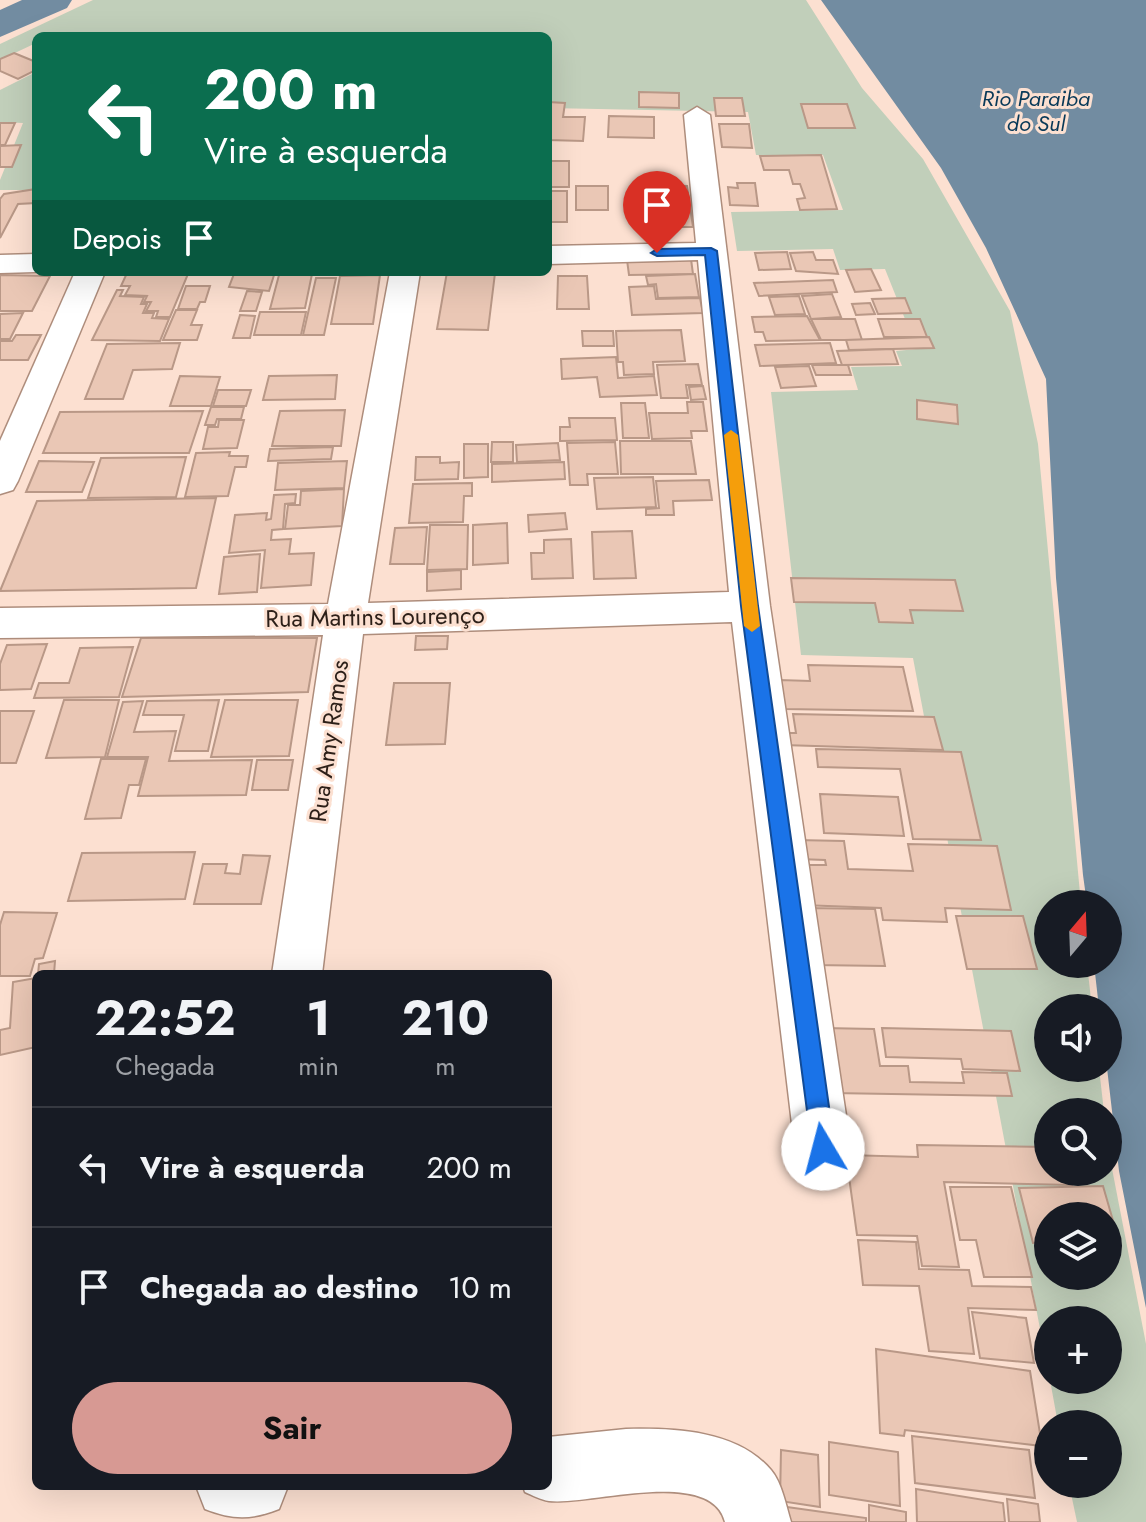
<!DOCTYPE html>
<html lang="pt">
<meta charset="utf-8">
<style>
body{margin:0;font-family:Jost,sans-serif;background:#242831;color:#f1f3f6;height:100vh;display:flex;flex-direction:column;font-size:30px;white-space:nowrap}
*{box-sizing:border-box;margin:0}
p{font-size:26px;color:#9ea1a6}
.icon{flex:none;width:44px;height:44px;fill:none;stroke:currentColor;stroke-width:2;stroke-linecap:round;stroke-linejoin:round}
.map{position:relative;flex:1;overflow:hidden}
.panel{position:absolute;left:32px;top:970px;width:520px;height:520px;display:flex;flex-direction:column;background:#171b24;border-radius:12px;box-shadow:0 8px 32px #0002}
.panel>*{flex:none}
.top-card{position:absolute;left:32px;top:32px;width:520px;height:244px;border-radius:12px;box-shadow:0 8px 32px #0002;background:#0b6e4f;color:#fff;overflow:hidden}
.needle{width:52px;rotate:19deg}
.fabs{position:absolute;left:1034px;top:890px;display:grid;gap:16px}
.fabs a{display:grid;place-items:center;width:88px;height:88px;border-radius:50%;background:#171b24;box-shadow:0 8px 32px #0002;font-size:40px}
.pin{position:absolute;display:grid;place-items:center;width:68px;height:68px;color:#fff;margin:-82px -34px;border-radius:50% 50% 50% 0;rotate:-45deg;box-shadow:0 0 8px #0007}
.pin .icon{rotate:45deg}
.me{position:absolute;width:88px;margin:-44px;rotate:352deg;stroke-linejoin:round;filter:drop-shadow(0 0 6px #0008)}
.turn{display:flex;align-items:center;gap:28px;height:168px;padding:0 40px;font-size:36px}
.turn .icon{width:104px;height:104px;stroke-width:2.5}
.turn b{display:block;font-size:56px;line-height:68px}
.then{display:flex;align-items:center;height:76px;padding:0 40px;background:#0003;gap:16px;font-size:30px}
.eta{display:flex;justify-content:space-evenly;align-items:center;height:136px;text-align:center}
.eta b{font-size:48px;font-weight:700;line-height:56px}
.primary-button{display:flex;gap:16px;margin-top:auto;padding:16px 40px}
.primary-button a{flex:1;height:92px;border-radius:48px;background:#d79993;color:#111;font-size:32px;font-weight:700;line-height:92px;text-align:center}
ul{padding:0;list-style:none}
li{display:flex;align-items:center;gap:24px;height:120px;padding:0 40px;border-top:2px solid #363941}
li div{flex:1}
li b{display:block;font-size:30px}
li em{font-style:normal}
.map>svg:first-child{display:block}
</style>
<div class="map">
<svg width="1146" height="1522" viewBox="0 0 1146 1522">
<rect width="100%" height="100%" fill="#fce0d1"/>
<g fill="#c1cfba" fill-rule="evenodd">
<path d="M93,0H806L862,88L923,159L1010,311L1038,444L1081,904H1048V964H1087L1092,1008H1048V1068H1099L1104,1112H1048V1172H1108V1148L1146,1344V1522H1077L1069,1484H1108V1424H1058L1050,1380H1108V1320H1048V1371L913,658L801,655L771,392L858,390L851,367L902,366L896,351L917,349L885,269L840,270L833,249L737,251L731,212L843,210L823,155H756L748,112L548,108V36H36V43L0,60V44ZM1048,1216H1108V1276H1048Z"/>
<path d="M36,72V190H0V180L23,123L0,122V90Z"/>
</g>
<path fill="#728ca1" d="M821,0H1146V1308L1119,1171L1107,1068L1108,1008H1099L1094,964H1108V904H1087L1083,875L1056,578L1046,379L986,248L941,168Z"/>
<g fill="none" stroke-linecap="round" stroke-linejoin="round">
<path fill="#728ca1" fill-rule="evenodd" d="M22,0H72L67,8L0,37V10Z"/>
</g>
<g fill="#eac7b5" stroke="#b99887" stroke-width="2">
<path d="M14,53L36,62V70L18,79L0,71V59Z"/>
<path d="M639,92L679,93V108L639,107Z"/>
<path d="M714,98H742L745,116H716Z"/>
<path d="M548,102L565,103L563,117H585L583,141L548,140Z"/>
<path d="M801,104H847L855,128H808Z"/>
<path d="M609,116L654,117V138L608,137Z"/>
<path d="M0,123H15L5,145H0Z"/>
<path d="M719,124H749L752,148L722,147Z"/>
<path d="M21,145L12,167H0V146Z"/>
<path d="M821,155L837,209L800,210L797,199L805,198L800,184H793L789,170H764L760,156Z"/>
<rect x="548" y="161" width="21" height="26"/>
<path d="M737,183H755L758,206L730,205L728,187L738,188Z"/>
<path d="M655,185L687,186L693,227H658Z"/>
<rect x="576" y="186" width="32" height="24"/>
<path d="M36,189V203L18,204L0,238V199L4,194Z"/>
<rect x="548" y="191" width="19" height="31"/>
<path d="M787,252L791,269L759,270L755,253Z"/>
<path d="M813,252L816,260H833L838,274L796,271L790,253Z"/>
<path d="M691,259L693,274L629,275L627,260Z"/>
<path d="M871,269L881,290L855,292L846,270Z"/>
<path d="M258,272H275L269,291L229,287L234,274Z"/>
<path d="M447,272L495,273L488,330L437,329Z"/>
<path d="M127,273L188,274L170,317H156L158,311H146L151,302H144L147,296L125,295L130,286H121Z"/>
<path d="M312,274L305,308L270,309L279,275Z"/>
<path d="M695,274L699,297L658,298L656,284L648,285L646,276Z"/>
<path d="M0,275L50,276L32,311H0Z"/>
<path d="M380,275L373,324H331L340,276Z"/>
<path d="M558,276H587L589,309H557Z"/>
<path d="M316,278H336L324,335H303Z"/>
<path d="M833,280L837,292L759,296L754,283Z"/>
<path d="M186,286H210L205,302H200L197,309H178Z"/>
<path d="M654,286L656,299L700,298L703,313L632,315L629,287Z"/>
<path d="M117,290H123L120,296L144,297L141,304H147L143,313H154L152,318L169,319L160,341L92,340Z"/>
<path d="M247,291L262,292L256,311H240Z"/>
<path d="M832,294L841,317L811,319L802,296Z"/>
<path d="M799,296L805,314L775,315L769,297Z"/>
<path d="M905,298L911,313L878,314L872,299Z"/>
<path d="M870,303L875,314L856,315L852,304Z"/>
<path d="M176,310H197L191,325H202L197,340H163Z"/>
<path d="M260,312H306L301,335H254Z"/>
<path d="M23,313L10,339H0V314Z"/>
<path d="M240,315L255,316L250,338H233Z"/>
<path d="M807,316L820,340L766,341L763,332H755L752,317Z"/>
<path d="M811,319H855L862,340H821Z"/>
<path d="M878,319H920L927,337H884Z"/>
<path d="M681,330L685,361L653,362L654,374L624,375L623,362H618L616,331Z"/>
<path d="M582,331H613L614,346H583Z"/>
<path d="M16,335H41L28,360H0V341H12Z"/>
<path d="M929,337L934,348L849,350L846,340Z"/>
<path d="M180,343L172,369L133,370L123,399H85L107,344Z"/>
<path d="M830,343L836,363L760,366L755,345Z"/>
<path d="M893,349L898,364L842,365L837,351Z"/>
<path d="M616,357L618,378L654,376L657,395L600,397L597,377L562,379L561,359Z"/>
<path d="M698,364L702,385H686L688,398H661L657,365Z"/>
<path d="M812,365H848L851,375H816Z"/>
<path d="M809,366L816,386L781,388L775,367Z"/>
<path d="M337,375L335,399L263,400L269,376Z"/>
<path d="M180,376L220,377L211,406H170Z"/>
<path d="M703,386L706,399L691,400L689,387Z"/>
<path d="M218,390H251L246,406H213Z"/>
<path d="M917,400L957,405L958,424L917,419Z"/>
<path d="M687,402H703L707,431H691L692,438L652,439L649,413H688Z"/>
<path d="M621,403H645L649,438H623Z"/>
<path d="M211,407H244L241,419H217L215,425H205Z"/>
<path d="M345,410L341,446H272L280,411Z"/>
<path d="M203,411L189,453H43L60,412Z"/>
<path d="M569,418H615L617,440L560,441V427H570Z"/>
<path d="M219,420H244L237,448L203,449L208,427H218Z"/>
<path d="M620,441H691L696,474H621Z"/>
<path d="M492,442H513V462H491Z"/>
<path d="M615,442L618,474H587L588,485H570L567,443Z"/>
<path d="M558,443L560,460L517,462L516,445Z"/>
<path d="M464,444H488V477L464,478Z"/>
<path d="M333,447L331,459L268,461L270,449Z"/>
<path d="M230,452L229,456H248L246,467H235L228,496L185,497L196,453Z"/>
<path d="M186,457L176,497L88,498L101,458Z"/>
<path d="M416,457H440V463L459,462L458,479L415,480Z"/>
<path d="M39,461L94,462L82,492H26Z"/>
<path d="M347,461L344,488L275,490L278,463Z"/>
<path d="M564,462L565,479L492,482V464Z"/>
<path d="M653,477L656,507L597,509L594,478Z"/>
<path d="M709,480L712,500L673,501L674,515H646V509L659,508L656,481Z"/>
<path d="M472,483V496H464L463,522L409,523L413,484Z"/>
<path d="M344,489L342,526L285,529L288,505H300L301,491Z"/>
<path d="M296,494L295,503L285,504L283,529L272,530L271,540L291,539L289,554L314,553L311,585L261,588L265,550L229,553L235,515L267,513L266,520L271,519L274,495Z"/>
<path d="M216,498L196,588L0,591L37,501Z"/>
<path d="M565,513L567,529L529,532L528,515Z"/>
<path d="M507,523L508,563L473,565V525Z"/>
<path d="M430,525H468L467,569L427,570Z"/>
<path d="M427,527L424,564H390L395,528Z"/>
<path d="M632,531L636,578L594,579L592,532Z"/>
<path d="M571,539L573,578L532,579L531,553H544V540Z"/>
<path d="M260,554L257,592L219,594L224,557Z"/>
<path d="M461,570V589L427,591V572Z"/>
<path d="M791,578L955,580L963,611L910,610L913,623L879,622L875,603L794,602Z"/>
<path d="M416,636H448L447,649L415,650Z"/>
<path d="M141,638H317L308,692L122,697Z"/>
<path d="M47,644L31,689L0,690V664L7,645Z"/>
<path d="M133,647L119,697L34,698L39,683H69L80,648Z"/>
<path d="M808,665L903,667L913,711L784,709L780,680L810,681Z"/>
<path d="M394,683H450L445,744L386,745Z"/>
<path d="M64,700H119L105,757L46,758Z"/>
<path d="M219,700L208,751H175L184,715H143L147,701Z"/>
<path d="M225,700H298L289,756L211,757Z"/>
<path d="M143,701L134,732L176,731L169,761L252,760L246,795L138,796L148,757H107L123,702Z"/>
<path d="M0,711H34L16,763H0Z"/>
<path d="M793,714L934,717L943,750L783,745L781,733H796Z"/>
<path d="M816,749L961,752L981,840L913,839L900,769L818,767Z"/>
<path d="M101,759H146L139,785H129L121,818L85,819Z"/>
<path d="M257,760H293L288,790H252Z"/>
<path d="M820,794L898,797L904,836L824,833Z"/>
<path d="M796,840L844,841L848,869L913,871L908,844L997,846L1011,910L945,908L947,922L883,920L881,908L801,905L797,865H826L825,860L798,859Z"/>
<path d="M195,852L185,899L68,901L82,853Z"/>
<path d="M243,855L270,856L261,904H194L203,864H227L225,873L240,874Z"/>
<path d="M806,908L875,909L885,966L813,965Z"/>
<path d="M4,912L57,913L43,958L35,959L30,976H0V925Z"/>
<path d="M956,916H1023L1037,969H967Z"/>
<path d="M55,961L54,974H38L39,964Z"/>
<path d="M36,978V1047L0,1055V1030L10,1028L13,982Z"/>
<path d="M824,1028L874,1029L880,1066H908L910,1082L964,1083L962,1072L1007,1073L1012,1096L832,1093Z"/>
<path d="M882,1028L1011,1031L1020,1071L963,1069L961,1059L886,1057Z"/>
<path d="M917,1145L1048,1147V1172H1069L1072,1185L944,1182L959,1267L922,1266L917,1236L857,1235L846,1155L918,1157Z"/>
<path d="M1103,1186L1118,1238H1108V1216H1048V1242L1033,1243L1019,1188Z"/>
<path d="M950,1187H1011L1032,1277H984L976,1240H960Z"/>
<path d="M858,1240L916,1242L919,1269L969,1270L972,1286L1031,1287L1036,1310L968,1308L974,1354L929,1351L919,1286L863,1285Z"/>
<path d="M972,1312L1026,1318L1034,1363L980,1358Z"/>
<path d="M876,1349L1030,1371L1042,1446L905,1430L904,1436L880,1433Z"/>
<path d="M912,1436L1029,1450L1035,1498L915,1483Z"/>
<path d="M829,1442L898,1452L900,1506L829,1495Z"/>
<path d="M781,1450L818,1455L820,1507L780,1501Z"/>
<path d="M916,1489L1003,1503L1005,1522H917Z"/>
<path d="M1007,1499L1038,1504L1040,1522H1009Z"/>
<path d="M869,1505L906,1512V1522H869Z"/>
<path d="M787,1507L866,1518V1522H787Z"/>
</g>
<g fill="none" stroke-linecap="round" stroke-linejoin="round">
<defs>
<g id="minor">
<path d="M697,107L710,115L770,606L851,1149L842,1168L823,1177L804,1168L795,1149L732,622L363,634L322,974H272L323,635L0,638V608L328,604L390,272H420L368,603L729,592L698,260L548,264V246L696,243L684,115Z"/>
<path d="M36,254V272L0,273V255Z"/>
<path d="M75,272H105L18,481L13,490L0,494V441Z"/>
<path d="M626,1429C674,1428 737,1430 771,1470C782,1483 786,1506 791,1522H725C711,1466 588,1506 549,1501C541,1500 532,1495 525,1492L523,1486H548V1437Z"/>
<path d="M196,1486H288L279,1509C251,1520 233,1520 205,1509Z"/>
</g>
</defs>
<use href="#minor" stroke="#ae8d7c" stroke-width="3"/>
<use href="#minor" fill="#fff" fill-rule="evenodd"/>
</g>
<path fill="#1a73e8" stroke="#114b97" stroke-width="2" d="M711,248L717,251L758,606L835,1149L831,1157L823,1160L815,1157L812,1149L741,606L705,255L657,256L651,253L657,249Z"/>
<path fill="#f59e0b" d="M731,430L738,435L760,626L752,632L744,626L724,435Z"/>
<g text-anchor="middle" stroke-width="6" stroke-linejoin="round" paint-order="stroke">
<g font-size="22" font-style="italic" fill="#093958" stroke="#fce0d1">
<text x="1036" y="106">Rio Paraiba<tspan x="1036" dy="25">do Sul</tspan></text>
</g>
<g font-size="24" fill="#2c1f18" stroke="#fce0d1">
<text transform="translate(375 617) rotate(-1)" y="8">Rua Martins Lourenço</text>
<text transform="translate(329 741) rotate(-82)" y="8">Rua Amy Ramos</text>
</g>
</g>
</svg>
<div class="fabs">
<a><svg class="needle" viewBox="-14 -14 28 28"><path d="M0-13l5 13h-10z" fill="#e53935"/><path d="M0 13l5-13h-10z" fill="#9ea1a6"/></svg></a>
<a><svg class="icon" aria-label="sound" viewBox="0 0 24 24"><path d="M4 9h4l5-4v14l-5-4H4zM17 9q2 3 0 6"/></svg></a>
<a><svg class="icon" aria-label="search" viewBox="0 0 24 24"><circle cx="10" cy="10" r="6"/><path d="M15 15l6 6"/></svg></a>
<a><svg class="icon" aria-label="layers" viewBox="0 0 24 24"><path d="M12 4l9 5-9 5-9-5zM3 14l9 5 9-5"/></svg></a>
<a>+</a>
<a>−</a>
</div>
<div class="pin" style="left:657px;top:253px;background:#d93025"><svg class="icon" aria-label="arrive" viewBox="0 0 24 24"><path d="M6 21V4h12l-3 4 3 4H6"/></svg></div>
<svg class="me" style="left:823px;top:1149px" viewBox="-20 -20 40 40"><circle r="19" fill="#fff"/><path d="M0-13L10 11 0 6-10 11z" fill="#1a73e8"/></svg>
<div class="top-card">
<div class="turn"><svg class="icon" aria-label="left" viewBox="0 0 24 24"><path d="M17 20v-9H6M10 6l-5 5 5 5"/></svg><div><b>200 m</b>Vire à esquerda</div></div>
<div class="then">Depois<svg class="icon" aria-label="arrive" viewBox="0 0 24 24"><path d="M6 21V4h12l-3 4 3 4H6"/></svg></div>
</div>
<section class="panel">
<div class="eta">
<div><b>22:52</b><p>Chegada</p></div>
<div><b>1</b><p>min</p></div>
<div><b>210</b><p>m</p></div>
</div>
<ul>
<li><svg class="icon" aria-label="left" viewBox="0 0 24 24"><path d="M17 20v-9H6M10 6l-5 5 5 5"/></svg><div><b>Vire à esquerda</b></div><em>200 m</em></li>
<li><svg class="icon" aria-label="arrive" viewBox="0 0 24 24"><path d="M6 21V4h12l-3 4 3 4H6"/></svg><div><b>Chegada ao destino</b></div><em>10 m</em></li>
</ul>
<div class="primary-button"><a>Sair</a></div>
</section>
</div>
